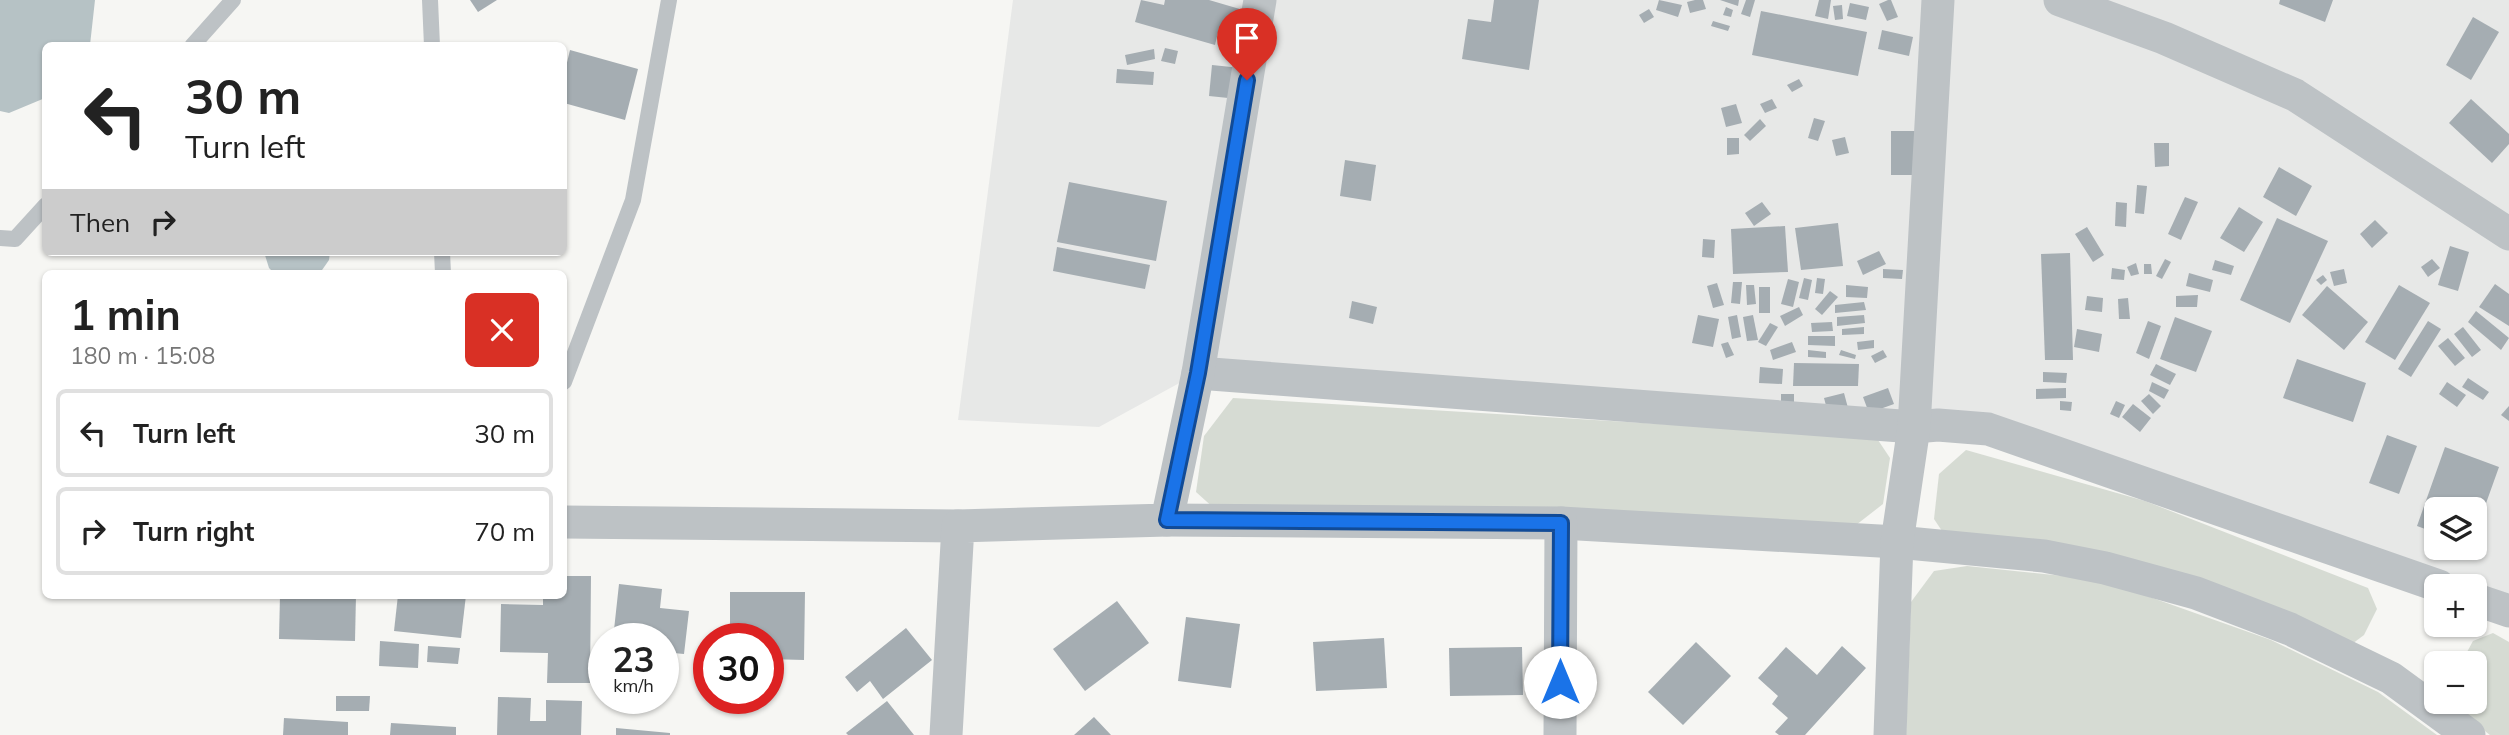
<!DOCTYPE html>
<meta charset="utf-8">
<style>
body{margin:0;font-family:Mulish,sans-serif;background:#f6f6f6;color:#222;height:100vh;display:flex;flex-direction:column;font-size:26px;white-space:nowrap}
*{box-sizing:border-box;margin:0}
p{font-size:23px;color:#767676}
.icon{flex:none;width:38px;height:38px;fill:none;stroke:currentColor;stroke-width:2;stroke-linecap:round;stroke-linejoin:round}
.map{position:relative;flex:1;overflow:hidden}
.details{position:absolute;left:42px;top:270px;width:525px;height:329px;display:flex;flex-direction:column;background:#fff;border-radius:10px;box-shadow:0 2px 5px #0004}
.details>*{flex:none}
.hud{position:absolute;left:42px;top:42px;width:525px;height:214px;border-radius:10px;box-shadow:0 2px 5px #0004;background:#fff;color:#222;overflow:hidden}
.tools{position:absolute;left:2424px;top:497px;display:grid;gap:14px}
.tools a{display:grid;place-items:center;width:63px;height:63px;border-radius:10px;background:#fff;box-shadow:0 2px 5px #0004;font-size:35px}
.speed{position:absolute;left:588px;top:623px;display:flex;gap:14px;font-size:35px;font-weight:700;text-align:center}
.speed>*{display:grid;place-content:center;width:91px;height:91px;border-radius:50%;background:#fff;box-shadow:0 2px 5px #0004;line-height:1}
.speed small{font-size:18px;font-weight:400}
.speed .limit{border:10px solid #d22;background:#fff;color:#111}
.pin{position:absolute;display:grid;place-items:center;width:60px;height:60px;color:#fff;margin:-72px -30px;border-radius:50% 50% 50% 0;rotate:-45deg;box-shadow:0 0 7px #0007}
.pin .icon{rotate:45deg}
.me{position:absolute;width:77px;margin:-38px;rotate:0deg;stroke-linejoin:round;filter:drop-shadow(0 0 5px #0008)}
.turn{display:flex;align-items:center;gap:24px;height:147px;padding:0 28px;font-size:32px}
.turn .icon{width:91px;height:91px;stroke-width:2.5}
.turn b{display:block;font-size:49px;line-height:60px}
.then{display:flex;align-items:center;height:66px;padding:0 28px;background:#0003;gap:14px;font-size:26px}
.round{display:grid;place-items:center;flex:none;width:74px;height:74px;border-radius:10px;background:#f6f6f6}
.summary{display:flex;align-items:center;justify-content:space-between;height:119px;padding:0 28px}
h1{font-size:42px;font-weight:700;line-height:52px}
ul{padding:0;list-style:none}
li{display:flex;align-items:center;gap:21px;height:88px;margin:0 14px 10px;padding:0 14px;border:4px solid #e0e0e0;border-radius:10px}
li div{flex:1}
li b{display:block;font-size:26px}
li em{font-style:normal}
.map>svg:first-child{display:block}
</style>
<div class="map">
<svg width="2509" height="735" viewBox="0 0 2509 735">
<rect width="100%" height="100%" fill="#f6f6f3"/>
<path fill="#e7e8e7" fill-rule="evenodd" d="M1013,0H2509V603L2474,586H2461L1991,425L1205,369L1099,427L958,420ZM2436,509H2474V548H2436Z"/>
<g fill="#d6dbd3">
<path d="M1233,398L1876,437L1890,458L1883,504L1847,532L1216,510L1196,492L1204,436Z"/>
<path d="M1966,450L2145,501L2368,588L2377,609L2364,635L2348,647L1944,534L1934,519L1939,474Z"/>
<path d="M1967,566L2102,580L2271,640L2378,692L2437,735H1906L1911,602L1934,571Z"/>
<path d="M2493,633L2509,642V735H2490L2448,702H2474V663H2461L2473,641Z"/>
</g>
<g fill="#b6c2c5">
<path d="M0,0H95L90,45L46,46L45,98L9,113L0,111Z"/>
<path d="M264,252H330L329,260L320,273H274L269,268Z"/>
</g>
<g fill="#a5adb2">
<path d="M470,0H497L478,12Z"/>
<path d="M1141,0L1164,5L1165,0H1209L1250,12L1244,35L1219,28L1215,45L1135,22Z"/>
<path d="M1494,0H1539L1529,70L1462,59L1468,19L1491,22Z"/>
<path d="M1659,0L1682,5L1678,17L1656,10Z"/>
<path d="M1695,0H1703L1706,9L1690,13L1687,2Z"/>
<path d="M1720,0H1739L1738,6Z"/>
<path d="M1746,0H1755L1750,17L1741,14Z"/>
<path d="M1819,0H1831L1828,19L1815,16Z"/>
<path d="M1888,0H1891L1898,17L1887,21L1879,4Z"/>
<path d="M2280,0H2333L2325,22L2279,4Z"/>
<path d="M1850,3L1869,7L1866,20L1847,16Z"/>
<path d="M1842,5L1843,19L1835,20L1833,6Z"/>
<path d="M1726,7L1733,10L1731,17L1723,15Z"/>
<path d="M1649,9L1654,17L1644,23L1639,15Z"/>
<path d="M1761,11L1867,32L1858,76L1752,55Z"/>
<path d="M2473,17L2499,32L2471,80L2446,65Z"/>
<path d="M1713,21L1730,26L1728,31L1711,26Z"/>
<path d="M1882,30L1913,37L1909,56L1878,49Z"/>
<path d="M1165,48L1178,51L1175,64L1161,61Z"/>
<path d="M1154,49L1155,59L1127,65L1125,55Z"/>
<path d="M570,50L638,69L625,120L564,103V75Z"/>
<path d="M1212,65L1241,68L1238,99L1209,96Z"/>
<path d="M1117,69L1154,72L1153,85L1116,83Z"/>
<path d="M1799,79L1803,86L1792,92L1787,85Z"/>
<path d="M1772,99L1777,108L1765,113L1760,104Z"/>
<path d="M2471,99L2509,134V144L2492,163L2449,123Z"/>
<path d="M1736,104L1742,123L1726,127L1721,108Z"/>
<path d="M1814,118L1825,121L1818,141L1808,138Z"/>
<path d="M1760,119L1766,126L1750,141L1744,135Z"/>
<rect x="1891" y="131" width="27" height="44"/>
<path d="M1845,137L1849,153L1836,156L1832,140Z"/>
<path d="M1727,138H1739V154L1727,155Z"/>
<path d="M2154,143H2169V166L2155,167Z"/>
<path d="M1345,160L1376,165L1371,201L1340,196Z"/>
<path d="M2279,167L2312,186L2296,216L2263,197Z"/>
<path d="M1069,182L1167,201L1156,261L1057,242Z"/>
<path d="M2137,185L2147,186L2144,214L2135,213Z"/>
<path d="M2185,197L2198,202L2181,240L2168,234Z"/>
<path d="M1762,202L1771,214L1754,226L1745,213Z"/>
<path d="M2116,202L2127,203L2126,227L2115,226Z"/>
<path d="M2239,207L2263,222L2244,252L2220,238Z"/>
<path d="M2277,218L2328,241L2290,323L2240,300Z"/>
<path d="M2375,220L2388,233L2372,248L2360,234Z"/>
<path d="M1838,223L1843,266L1801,270L1795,228Z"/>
<path d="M1785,226L1788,272L1733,274L1731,229Z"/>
<path d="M2087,227L2104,255L2093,262L2075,234Z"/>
<path d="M1703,239L1715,240L1714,258L1702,257Z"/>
<path d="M2450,246L2469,252L2458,291L2438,285Z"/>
<path d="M1057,247L1150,265L1145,289L1053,271Z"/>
<path d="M1879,251L1886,264L1863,275L1857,261Z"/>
<path d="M2070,253L2073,360H2045L2041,254Z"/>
<path d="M2165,259L2171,262L2162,279L2156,276Z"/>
<path d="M2432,259L2440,268L2428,277L2421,267Z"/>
<path d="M2215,260L2234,266L2231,275L2212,270Z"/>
<path d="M2136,263L2139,274L2131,276L2127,267Z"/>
<path d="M2144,264H2151L2152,274H2144Z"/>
<path d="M2112,268L2125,270L2124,280L2111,279Z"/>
<path d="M1883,269L1903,270L1902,279L1883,278Z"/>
<path d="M2344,269L2347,283L2334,286L2330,272Z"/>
<path d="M2189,273L2213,280L2210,292L2186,286Z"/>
<path d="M2323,275L2327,280L2321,285L2316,280Z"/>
<path d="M1804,278L1812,280L1808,300L1799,298Z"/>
<path d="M1817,278L1825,279L1823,294L1815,293Z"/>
<path d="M1788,279L1799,282L1793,307L1781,304Z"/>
<path d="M1733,282H1742L1740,304L1731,303Z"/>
<path d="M1717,283L1724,305L1713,308L1707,286Z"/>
<path d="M2495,284L2509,294V326L2479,307Z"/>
<path d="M1746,285H1754L1756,304L1747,305Z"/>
<path d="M1846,285L1868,287L1867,298L1846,297Z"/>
<path d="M2399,285L2430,303L2395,360L2365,342Z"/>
<path d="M2327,286L2368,322L2344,350L2302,315Z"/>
<rect x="1759" y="287" width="11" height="26"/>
<path d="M1830,291L1838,297L1822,315L1815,309Z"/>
<path d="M2198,295L2197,307H2176V296Z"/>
<path d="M2087,296L2103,298L2102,312L2085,310Z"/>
<path d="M2128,298L2130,319H2119L2118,299Z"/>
<path d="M1352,301L1377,307L1373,324L1349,318Z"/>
<path d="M1864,302L1866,310L1835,313V305Z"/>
<path d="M1799,307L1803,315L1785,326L1780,316Z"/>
<path d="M2476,311L2509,338L2501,350L2468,322Z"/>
<path d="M1698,315L1719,319L1713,347L1692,343Z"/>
<path d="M1737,315L1741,337L1732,339L1728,317Z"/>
<path d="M1753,315L1758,340L1747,341L1743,317Z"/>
<path d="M1864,315L1865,323L1837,326V317Z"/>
<path d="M2175,317L2212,331L2196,372L2160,359Z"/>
<path d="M2148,321L2161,326L2149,359L2136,353Z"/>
<path d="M2428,321L2441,329L2411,377L2398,369Z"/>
<path d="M1832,322L1833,331L1812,332L1811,323Z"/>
<path d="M1770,323L1778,327L1766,346L1758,342Z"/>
<path d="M1864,327V334L1842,335V329Z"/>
<path d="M2463,327L2481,350L2472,357L2454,334Z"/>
<path d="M2077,329L2102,334L2099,352L2074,347Z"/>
<path d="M1808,336H1835V346L1808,345Z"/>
<path d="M2448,338L2465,358L2455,366L2438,346Z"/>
<path d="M1874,340V348L1858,350L1857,342Z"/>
<path d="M1728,342L1734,355L1726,358L1721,344Z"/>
<path d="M1792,342L1796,352L1773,360L1770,350Z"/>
<path d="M1808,350L1826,352V358L1808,357Z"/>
<path d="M1841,350L1856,355L1855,359L1839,355Z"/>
<path d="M1883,350L1887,357L1875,363L1871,356Z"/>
<path d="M2297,359L2366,383L2353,422L2283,398Z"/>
<path d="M1794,363L1859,364L1858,386H1793Z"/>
<path d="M2156,364L2176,374L2170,385L2150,375Z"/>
<path d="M1760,367L1783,369L1782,384L1759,383Z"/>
<path d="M2043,372L2067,373L2066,383L2043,382Z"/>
<path d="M2468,378L2489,392L2483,400L2462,387Z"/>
<path d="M2152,382L2169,390L2164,399L2149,391Z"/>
<path d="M2447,382L2466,395L2457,407L2439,394Z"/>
<path d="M1888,388L1894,404L1869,413L1863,397Z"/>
<path d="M2066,388V398L2036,399V389Z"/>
<path d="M1844,393L1848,408L1828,413L1824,398Z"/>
<rect x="1781" y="394" width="13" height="11"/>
<path d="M2149,394L2161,406L2153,414L2141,401Z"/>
<path d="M2060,401L2072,402L2071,411L2060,410Z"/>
<path d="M2116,401L2125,405L2119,418L2110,414Z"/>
<path d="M2133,404L2151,418L2140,432L2122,417Z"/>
<path d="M2509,406V421L2501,415Z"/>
<path d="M2387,435L2417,446L2399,494L2369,483Z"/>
<path d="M2445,447L2499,467L2475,534L2474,509H2436V533L2417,526Z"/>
<path d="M564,576H591L590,683H547L548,653L500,652L501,604L543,605V595H564Z"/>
<path d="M619,584L662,589L660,608L689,611L684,654L663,652V639H613Z"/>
<path d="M730,592H805L804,660L768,659V639H730Z"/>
<path d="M280,595H356L355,641L279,639Z"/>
<path d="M398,595H466L461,638L394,631Z"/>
<path d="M1117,601L1149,643L1085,691L1053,649Z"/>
<path d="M1186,617L1240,624L1231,688L1178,681Z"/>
<path d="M906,628L932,660L883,699L870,681L857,692L845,677Z"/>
<path d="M1384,638L1387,688L1316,691L1313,642Z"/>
<path d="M380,641L419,644L418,668L379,666Z"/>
<path d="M1696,642L1731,676L1683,725L1648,692Z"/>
<path d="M428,646L460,648L458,664L427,662Z"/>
<path d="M1842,646L1866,668L1805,735H1779L1775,732L1788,718L1772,704L1778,696L1758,678L1786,647L1817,675Z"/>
<path d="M1522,647L1523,695L1450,696L1449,648Z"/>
<path d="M336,696H370L369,711H336Z"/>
<path d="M498,697L531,698L530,721H546V700L582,701L581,735H497Z"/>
<path d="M887,701L914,735H848L846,733Z"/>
<path d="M1094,717L1111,735H1074Z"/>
<path d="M284,718L348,722V735H283Z"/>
<path d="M391,723L456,727V735H390Z"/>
<path d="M616,728L670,733V735H616Z"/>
</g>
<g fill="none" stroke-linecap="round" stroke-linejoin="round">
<g stroke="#bdc2c5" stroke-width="16">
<path d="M430,0L432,46"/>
<path d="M192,46L233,0"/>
<path d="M0,238L15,239L46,205"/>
<path d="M442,252L443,273"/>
<path d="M564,382L633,200L669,0"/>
</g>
<g stroke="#bdc2c5" stroke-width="33">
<path d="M2060,0L2164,38L2295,95L2509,234"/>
<path d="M1198,373L1914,427L1938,425L1988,429L2439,586"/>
<path d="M1167,520L1561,523L1897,542L2044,556L2105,568L2196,593L2290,629L2391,678L2469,735"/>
<path d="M564,522L958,526"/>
<path d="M2474,599L2509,611"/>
<path d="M946,735L958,526L1167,520L1198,373L1260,0"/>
<path d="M1560,735L1561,523"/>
<path d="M1890,735L1897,542L1914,427L1938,0"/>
</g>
</g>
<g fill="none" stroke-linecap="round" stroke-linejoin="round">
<defs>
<path id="route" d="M1247,80L1198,373L1167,520L1561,523L1560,682"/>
</defs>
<use href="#route" stroke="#114b97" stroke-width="18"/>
<use href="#route" stroke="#1a73e8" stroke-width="12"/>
</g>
</svg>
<div class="tools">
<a><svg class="icon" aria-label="layers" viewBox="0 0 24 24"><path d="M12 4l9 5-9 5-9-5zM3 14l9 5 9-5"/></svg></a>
<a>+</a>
<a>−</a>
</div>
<div class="speed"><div>23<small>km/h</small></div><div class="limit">30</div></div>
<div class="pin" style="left:1247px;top:80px;background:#d93025"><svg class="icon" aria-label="arrive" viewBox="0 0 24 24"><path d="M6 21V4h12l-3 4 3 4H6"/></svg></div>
<svg class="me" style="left:1560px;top:682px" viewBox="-20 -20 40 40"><circle r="19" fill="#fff"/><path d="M0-13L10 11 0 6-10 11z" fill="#1a73e8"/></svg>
<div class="hud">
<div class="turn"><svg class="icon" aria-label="left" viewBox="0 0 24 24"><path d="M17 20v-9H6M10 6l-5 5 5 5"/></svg><div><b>30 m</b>Turn left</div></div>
<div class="then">Then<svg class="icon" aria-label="right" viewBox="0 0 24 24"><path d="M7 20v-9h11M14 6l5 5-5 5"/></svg></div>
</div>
<section class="details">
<div class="summary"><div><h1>1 min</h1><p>180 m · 15:08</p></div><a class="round" style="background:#d93025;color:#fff"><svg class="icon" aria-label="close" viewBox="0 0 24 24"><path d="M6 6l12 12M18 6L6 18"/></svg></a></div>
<ul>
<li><svg class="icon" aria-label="left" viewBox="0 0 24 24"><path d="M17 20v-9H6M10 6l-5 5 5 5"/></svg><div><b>Turn left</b></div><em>30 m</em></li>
<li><svg class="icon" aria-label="right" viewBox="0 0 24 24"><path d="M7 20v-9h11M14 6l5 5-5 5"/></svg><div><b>Turn right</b></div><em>70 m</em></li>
</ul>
</section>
</div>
